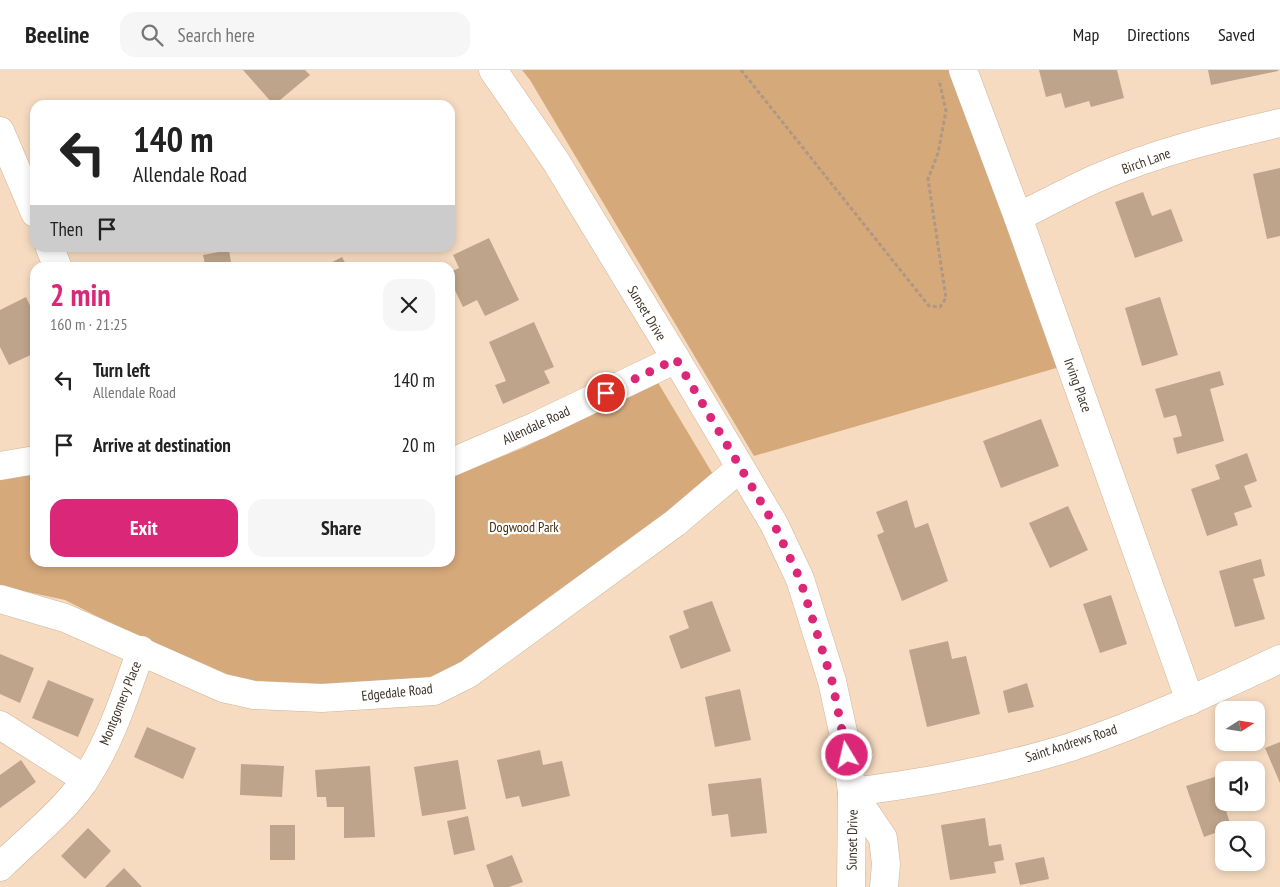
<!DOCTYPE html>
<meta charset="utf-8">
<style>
body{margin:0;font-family:"PT Sans Narrow",sans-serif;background:#f6f6f6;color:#222;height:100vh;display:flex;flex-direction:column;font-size:19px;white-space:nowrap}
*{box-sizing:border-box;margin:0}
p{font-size:16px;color:#767676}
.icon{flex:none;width:28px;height:28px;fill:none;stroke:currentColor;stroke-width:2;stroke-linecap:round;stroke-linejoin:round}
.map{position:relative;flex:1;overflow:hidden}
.drawer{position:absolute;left:30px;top:192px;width:425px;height:305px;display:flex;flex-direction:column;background:#fff;border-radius:15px;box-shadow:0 2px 8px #0003}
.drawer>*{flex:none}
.top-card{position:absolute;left:30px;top:30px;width:425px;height:152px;border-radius:15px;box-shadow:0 2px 8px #0003;background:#fff;color:#222;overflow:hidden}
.needle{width:32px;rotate:78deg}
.buttons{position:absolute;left:1215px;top:631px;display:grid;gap:10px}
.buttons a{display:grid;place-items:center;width:50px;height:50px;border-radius:10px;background:#fff;box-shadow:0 2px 8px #0003;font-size:25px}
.pin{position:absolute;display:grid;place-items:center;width:42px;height:42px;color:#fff;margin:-21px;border:2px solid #fff;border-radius:50%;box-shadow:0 1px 5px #0007}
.me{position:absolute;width:55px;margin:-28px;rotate:351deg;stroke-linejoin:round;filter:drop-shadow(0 0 4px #0008)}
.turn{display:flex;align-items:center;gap:18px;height:105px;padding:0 20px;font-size:22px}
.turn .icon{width:65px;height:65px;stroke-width:2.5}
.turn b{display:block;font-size:35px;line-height:42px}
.then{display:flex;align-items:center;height:48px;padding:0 20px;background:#0003;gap:10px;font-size:19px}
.round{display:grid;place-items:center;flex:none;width:52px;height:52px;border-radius:15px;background:#f6f6f6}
.head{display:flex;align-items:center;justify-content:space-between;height:85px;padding:0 20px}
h1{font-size:30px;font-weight:700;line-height:38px;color:#db2777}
.primary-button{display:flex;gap:10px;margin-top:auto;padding:10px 20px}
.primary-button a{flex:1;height:58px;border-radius:15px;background:#db2777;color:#fff;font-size:20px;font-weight:700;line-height:58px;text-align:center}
.primary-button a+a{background:#f6f6f6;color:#222}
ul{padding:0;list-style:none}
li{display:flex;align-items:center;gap:15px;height:65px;padding:0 20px}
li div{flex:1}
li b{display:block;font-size:19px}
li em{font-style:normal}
header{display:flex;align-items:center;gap:30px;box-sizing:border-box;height:70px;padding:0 25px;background:#fff;border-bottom:1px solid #e0e0e0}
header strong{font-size:24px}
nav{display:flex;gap:28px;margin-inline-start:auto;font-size:18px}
.search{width:350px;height:45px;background:#f6f6f6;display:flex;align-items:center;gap:12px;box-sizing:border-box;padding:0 18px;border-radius:15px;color:#767676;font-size:19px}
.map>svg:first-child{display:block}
</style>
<header>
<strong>Beeline</strong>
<div class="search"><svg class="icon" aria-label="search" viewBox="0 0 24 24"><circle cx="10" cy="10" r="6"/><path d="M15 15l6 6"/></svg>Search here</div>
<nav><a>Map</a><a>Directions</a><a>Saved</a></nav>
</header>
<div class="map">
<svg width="1280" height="817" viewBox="0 0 1280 817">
<rect width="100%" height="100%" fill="#f6dbc0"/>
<g fill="#d6a97b">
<path d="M522,0H949L1070,294L754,386L530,10Z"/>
<path d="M657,311L714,406L448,605L397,614L283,615L244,610L220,602L126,561L65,530L0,516V409L35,400V492H450V407L523,378Z"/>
</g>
<g fill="#bea48a">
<path d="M243,0H305L310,5L274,35Z"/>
<path d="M1039,0H1117L1124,28L1091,37L1089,31L1065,38L1061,23L1046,27Z"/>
<path d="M1208,0H1278V1L1211,15Z"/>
<path d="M1280,98V166L1267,169L1253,104Z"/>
<path d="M1143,122L1152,146L1171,139L1183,171L1135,188L1115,132Z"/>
<path d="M489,168L519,230L485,246L477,230L463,237L450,210V202L459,198L453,185Z"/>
<path d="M229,180L232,198H206L203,185Z"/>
<path d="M342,187L348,198H321Z"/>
<path d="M26,227L35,246V283L9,295L0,277V240Z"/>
<path d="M1160,227L1178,285L1142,296L1125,238Z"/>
<path d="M534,252L554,297L544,301L550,313L503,334L495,315L506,311L489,272Z"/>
<path d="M1220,301L1224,315L1210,319L1224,371L1177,384L1173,368L1182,366L1176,345L1164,348L1155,319Z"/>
<path d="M1041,349L1059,396L1001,418L983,371Z"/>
<path d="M1247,383L1257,411L1244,416L1252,437L1234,443L1238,455L1207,466L1191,419L1220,409L1215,395Z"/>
<path d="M907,430L915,458L928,453L948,511L902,531L877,465L884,462L876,442Z"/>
<path d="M1068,436L1088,480L1050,498L1029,453Z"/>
<path d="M1261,489L1265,506L1253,509L1265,549L1235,557L1219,501Z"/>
<path d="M1111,525L1127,574L1100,583L1083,534Z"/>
<path d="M712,531L731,581L681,599L669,566L689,558L683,541Z"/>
<path d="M948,571L952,589L966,586L980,644L927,657L909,580Z"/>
<path d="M0,584L34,598L20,633L0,624Z"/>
<path d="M48,610L94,629L78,667L32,648Z"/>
<path d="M1027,613L1034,637L1008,643L1003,621Z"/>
<path d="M740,619L751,670L715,677L705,627Z"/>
<path d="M147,657L196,678L183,709L134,687Z"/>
<path d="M1280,672V713L1265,678Z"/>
<path d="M540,680L543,695L562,691L570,726L522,737L519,726L506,729L497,690Z"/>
<path d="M21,690L36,712L0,738V705Z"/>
<path d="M458,690L466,739L422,746L414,697Z"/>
<path d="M241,694L284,696L282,727L240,725Z"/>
<path d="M370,696L375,767L344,768V737H327L326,727H317L315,700Z"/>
<path d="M1224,704V732L1237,733L1225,737L1231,757L1204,767L1186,716Z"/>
<path d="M761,708L767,763L731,767L728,744L712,746L708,714Z"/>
<path d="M468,746L475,780L454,785L447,751Z"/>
<path d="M985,748L989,776L1001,774L1004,790L994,792L996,803L950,810L941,755Z"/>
<rect x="270" y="755" width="25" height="35"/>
<path d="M88,758L111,781L85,809L61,786Z"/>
<path d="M512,785L523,812L509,817H494L486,795Z"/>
<path d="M1044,787L1049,809L1020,815L1015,793Z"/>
<path d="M124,798L142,817H105Z"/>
</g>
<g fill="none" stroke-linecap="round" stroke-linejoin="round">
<defs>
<g id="minor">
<path d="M493,0L555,90L676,289L774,454L800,509L832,611L844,666L852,722L851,817"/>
<path d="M963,0L1018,147L1190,631"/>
<path d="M0,61L35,143"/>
<path d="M1018,147C1044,134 1070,120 1097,108C1155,83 1218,67 1280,53"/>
<path d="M50,178L58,198"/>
<path d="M450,393L536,356L676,289"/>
<path d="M0,396L35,390"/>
<path d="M0,529L65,548L223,618L254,625L322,628L434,621L468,604L675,453L740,398"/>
<path d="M0,655L85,709"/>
<path d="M852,722C925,713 1000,699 1071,677C1142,653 1212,621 1280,589"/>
<path d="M852,722L883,768L886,794L884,817"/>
<path d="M0,797C27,770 61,744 83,713C110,673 125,626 141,580"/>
</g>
</defs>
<use href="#minor" stroke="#ceb499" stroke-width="29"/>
<path stroke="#ad9884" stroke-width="3" stroke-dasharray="4 2.5" stroke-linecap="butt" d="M741,0L929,236L940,237L946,228L928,109L938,83L946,41L939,10"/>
<use href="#minor" stroke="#fff" stroke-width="28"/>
</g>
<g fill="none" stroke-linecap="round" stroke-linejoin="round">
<path stroke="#db2777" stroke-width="9" stroke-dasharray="0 16.2" d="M606,323L676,289L774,454L800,509L832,611L847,685"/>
</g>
<g text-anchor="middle" stroke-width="4.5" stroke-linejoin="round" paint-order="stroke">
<g font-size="14" fill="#3d3328" stroke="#fff">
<text transform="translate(1146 91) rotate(-20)" y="5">Birch Lane</text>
<text transform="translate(647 243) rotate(59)" y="5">Sunset Drive</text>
<text transform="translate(1078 315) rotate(70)" y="5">Irving Place</text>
<text transform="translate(536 355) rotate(-25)" y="5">Allendale Road</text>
<text transform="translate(397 622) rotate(-6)" y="5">Edgedale Road</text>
<text transform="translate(120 633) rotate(-68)" y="5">Montgomery Place</text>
<text transform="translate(1071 673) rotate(-18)" y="5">Saint Andrews Road</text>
<text transform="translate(852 770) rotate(-89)" y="5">Sunset Drive</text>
</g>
<g font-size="14" fill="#482f13" stroke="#fff">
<text x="524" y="462">Dogwood Park</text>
</g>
</g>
</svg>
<div class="buttons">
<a><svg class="needle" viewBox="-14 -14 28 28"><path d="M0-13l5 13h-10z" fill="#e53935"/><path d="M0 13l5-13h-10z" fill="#767676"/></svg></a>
<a><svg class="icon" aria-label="sound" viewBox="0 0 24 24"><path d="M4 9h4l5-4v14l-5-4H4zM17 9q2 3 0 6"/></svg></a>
<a><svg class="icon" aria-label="search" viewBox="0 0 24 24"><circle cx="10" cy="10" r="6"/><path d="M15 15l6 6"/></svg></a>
</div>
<div class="pin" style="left:606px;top:323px;background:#d93025"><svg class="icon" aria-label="arrive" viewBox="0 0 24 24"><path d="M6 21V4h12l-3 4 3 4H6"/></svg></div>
<svg class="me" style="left:847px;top:685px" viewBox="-20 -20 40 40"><circle r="17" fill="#db2777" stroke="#fff" stroke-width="3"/><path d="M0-11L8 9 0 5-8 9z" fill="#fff"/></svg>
<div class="top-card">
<div class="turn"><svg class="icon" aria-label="left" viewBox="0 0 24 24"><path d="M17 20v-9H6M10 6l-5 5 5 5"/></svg><div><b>140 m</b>Allendale Road</div></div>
<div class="then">Then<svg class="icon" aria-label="arrive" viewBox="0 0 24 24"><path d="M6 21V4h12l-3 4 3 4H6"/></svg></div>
</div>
<section class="drawer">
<div class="head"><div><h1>2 min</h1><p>160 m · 21:25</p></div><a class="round"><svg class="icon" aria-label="close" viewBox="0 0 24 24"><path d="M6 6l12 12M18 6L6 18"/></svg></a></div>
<ul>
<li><svg class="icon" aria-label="left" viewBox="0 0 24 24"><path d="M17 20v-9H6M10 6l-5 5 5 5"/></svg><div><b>Turn left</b><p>Allendale Road</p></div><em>140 m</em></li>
<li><svg class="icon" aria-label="arrive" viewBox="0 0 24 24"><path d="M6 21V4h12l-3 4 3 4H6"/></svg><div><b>Arrive at destination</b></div><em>20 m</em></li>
</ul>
<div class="primary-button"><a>Exit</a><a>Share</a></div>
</section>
</div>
